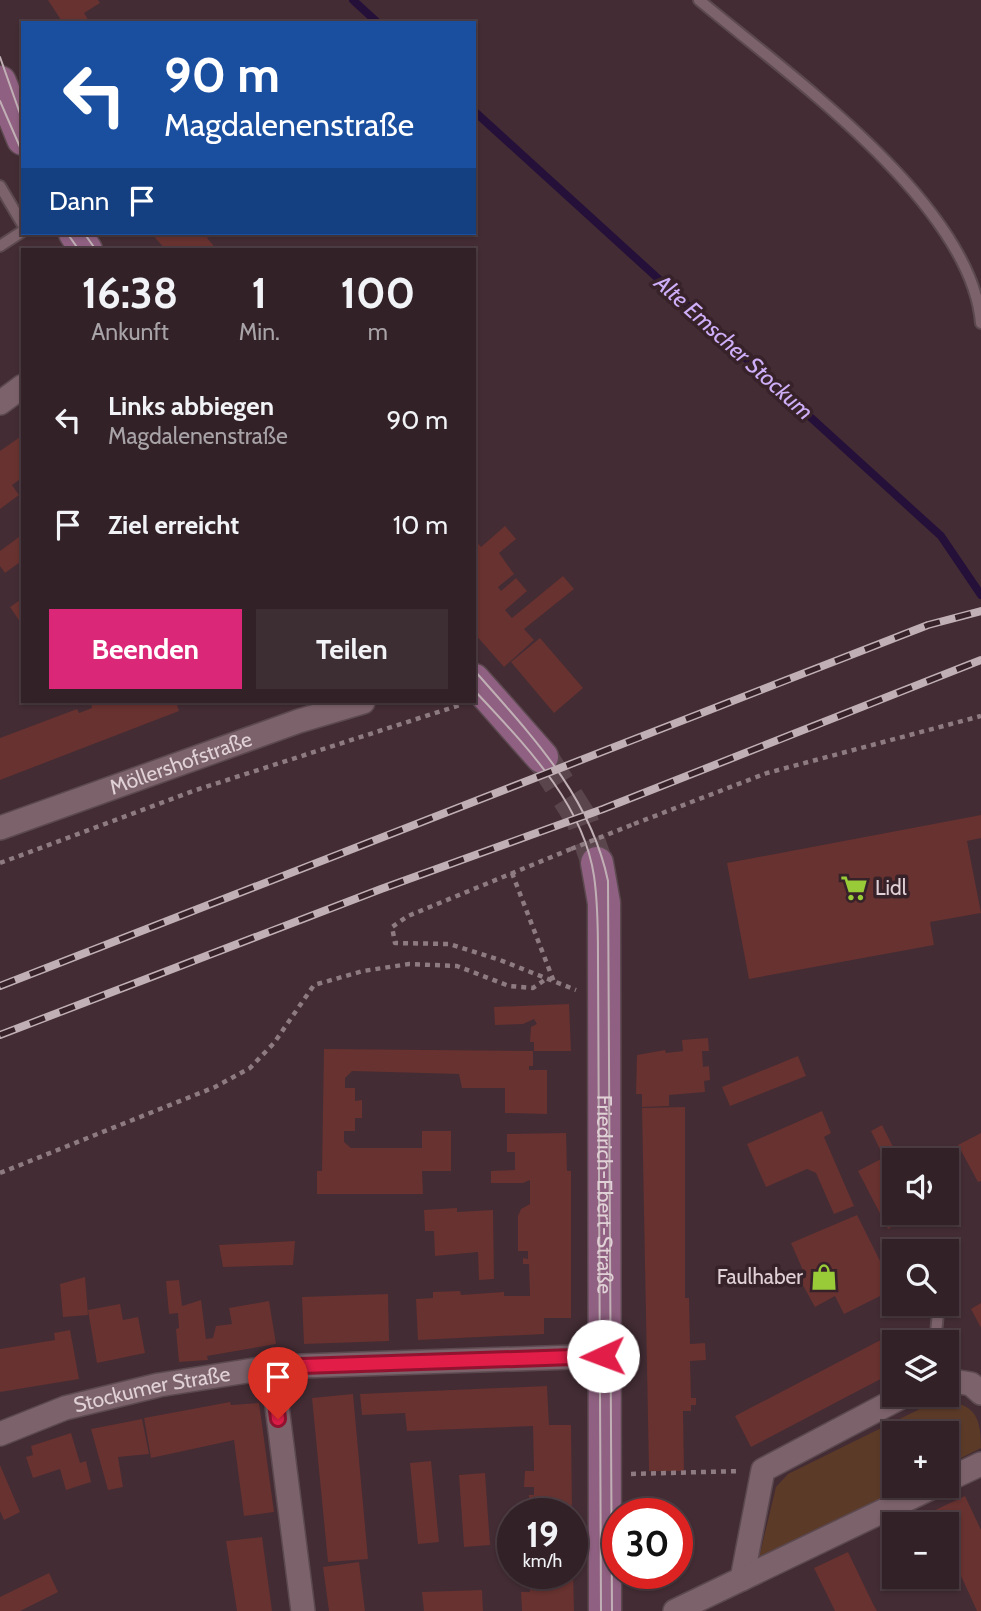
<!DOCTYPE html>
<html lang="de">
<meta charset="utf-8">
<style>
body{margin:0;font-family:Cabin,sans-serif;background:#3d2e33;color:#f1f3f6;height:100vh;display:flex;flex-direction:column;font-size:26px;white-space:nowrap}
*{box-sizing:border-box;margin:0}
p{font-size:23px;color:#a8a3a7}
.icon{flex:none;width:38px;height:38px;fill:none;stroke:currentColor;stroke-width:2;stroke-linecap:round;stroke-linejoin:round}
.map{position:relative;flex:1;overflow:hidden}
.panel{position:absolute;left:21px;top:248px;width:455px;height:455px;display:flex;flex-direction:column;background:#322127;border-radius:0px;box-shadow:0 2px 5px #0004,0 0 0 2px #4d3e44}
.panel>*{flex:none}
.top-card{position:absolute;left:21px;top:21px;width:455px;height:214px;border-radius:0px;box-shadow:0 2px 5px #0004,0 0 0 2px #4d3e44;background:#1a4fa0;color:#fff;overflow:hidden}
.tools{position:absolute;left:882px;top:1148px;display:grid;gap:14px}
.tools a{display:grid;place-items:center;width:77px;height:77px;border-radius:0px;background:#322127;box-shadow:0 2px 5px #0004,0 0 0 2px #4d3e44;font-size:35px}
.speed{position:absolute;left:497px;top:1498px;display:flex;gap:14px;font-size:35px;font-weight:700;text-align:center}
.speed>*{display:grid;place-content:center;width:91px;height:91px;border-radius:50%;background:#322127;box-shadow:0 2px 5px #0004,0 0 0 2px #4d3e44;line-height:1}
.speed small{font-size:18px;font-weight:400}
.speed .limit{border:10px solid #d22;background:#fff;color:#111}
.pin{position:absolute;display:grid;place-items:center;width:60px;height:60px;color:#fff;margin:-72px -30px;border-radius:50% 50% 50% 0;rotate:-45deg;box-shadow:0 0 7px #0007}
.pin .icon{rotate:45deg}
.me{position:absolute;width:77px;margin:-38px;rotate:268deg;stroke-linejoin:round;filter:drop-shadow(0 0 5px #0008)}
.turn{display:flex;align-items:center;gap:24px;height:147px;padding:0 28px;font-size:32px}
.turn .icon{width:91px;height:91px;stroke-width:2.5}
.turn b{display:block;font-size:49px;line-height:60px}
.then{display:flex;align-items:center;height:66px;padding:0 28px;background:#0003;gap:14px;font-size:26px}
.eta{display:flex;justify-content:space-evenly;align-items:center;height:119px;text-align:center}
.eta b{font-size:42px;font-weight:800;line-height:49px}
.button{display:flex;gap:14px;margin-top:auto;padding:14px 28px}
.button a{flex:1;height:80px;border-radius:0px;background:#db2777;color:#fff;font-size:28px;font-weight:800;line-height:80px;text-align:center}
.button a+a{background:#3d2e33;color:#f1f3f6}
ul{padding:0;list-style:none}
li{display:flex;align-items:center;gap:21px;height:105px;padding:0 28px}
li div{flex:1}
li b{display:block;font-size:26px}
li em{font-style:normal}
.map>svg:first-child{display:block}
</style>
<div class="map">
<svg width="981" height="1611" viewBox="0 0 981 1611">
<rect width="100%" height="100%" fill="#432c34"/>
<path fill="#5b3a28" d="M938,1400C973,1403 981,1413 981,1448L947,1465V1433H894V1486H907L758,1562L776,1487L788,1474Z"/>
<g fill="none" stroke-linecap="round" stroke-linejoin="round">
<g stroke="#251039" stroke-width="8">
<path d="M353,0L378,23"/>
<path d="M474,111L941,536L981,595"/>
</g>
</g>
<g fill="#673230">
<path d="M48,0H98L100,3L84,13L90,23H63Z"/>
<path d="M151,233H207L210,236L207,238L217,250H166Z"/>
<path d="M23,435V477L12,485L19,495L0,509V451Z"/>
<path d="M505,526L516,539L499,553L514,574L498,587L501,591L516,578L527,591L505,610L512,618L563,576L574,589L524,629L534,640L504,667L474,633V539L481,547Z"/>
<path d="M23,534V560L5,573L0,566V551Z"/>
<path d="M23,598V626L10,607Z"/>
<path d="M540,638L583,688L554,713L511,662Z"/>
<path d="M95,702H176L179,711L0,780V738L77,709L79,713L92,708L91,703Z"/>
<path d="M981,815V838L967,841L981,913L930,922L934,945L749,979L727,863Z"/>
<path d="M569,1004L571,1051H534V1042H530L531,1027L537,1024L534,1019L523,1024L495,1025L494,1007Z"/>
<path d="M708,1038L709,1051H702L703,1067L709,1066L710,1080L704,1081L705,1092L669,1095V1106L642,1107V1094H636L637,1055L665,1050L666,1053L683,1051L682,1040Z"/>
<path d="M324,1049L533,1051V1066H529V1070H547V1114L505,1113V1088H462L459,1074L352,1071L345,1078V1088H355V1101L362,1100V1118H355V1131H344V1142L351,1148H422V1131H451V1171H422L423,1194H317V1171H322Z"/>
<path d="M798,1056L806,1076L730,1106L722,1087Z"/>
<path d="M685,1107V1298H689L690,1344L705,1343L706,1360L690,1361L691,1398H696V1405H691V1411H683L684,1471H649L642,1108Z"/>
<path d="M822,1111L831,1133L824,1137L854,1206L834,1214L816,1173L807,1169L766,1187L747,1144Z"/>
<path d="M882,1125L893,1147L882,1153L871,1131Z"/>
<path d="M566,1133L567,1171H571V1318H544V1334L418,1340L416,1299L433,1298V1292L460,1291L461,1295L504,1292V1296H530L529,1264H523V1258L528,1259V1251H518V1216L521,1209L530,1204V1180L523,1183H491V1171L515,1170V1152H507V1134Z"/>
<path d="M981,1133V1181L978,1182L958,1145Z"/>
<path d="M883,1158L894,1180V1213H911L913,1216L888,1229L858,1171Z"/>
<path d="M457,1208V1212L493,1210L494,1279L479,1280L478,1252L435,1256L434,1231H425L424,1210Z"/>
<path d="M857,1215L894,1289L844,1314L835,1296L815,1307L800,1280L806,1277L791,1243Z"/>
<path d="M295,1241L293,1265L223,1267L219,1245Z"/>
<path d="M85,1277L88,1315L63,1317L60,1284Z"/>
<path d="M179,1280L182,1306L201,1300L206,1339L213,1338L216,1326L232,1324L229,1308L269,1301L276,1344L207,1356L208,1360L179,1362L176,1329L179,1328L178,1313L169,1314L166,1281Z"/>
<path d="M388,1294L389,1341L304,1344L302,1297Z"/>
<path d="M981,1303V1328L971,1309Z"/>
<path d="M120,1304L123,1320L138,1317L145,1353L97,1363L88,1310Z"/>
<path d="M70,1330L79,1379L0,1392V1349L55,1340L54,1333Z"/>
<path d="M896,1332L901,1342H894V1372L751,1447L735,1416Z"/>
<path d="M547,1386L549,1425H571L572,1514H529V1495H534V1487H524L525,1471H534L533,1426L407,1431L405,1413L362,1415L360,1394Z"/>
<path d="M353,1394L368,1559L328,1562L312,1398Z"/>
<path d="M230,1402L231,1405L259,1403L274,1512L244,1516L234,1440L151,1458L144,1418Z"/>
<path d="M142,1419L149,1454L118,1457L123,1487L108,1490L91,1429Z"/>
<path d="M71,1433L80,1463L86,1461L91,1482L66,1490L60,1469L33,1478L26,1457L33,1455L31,1446Z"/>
<path d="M431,1461L439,1542L418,1544L410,1463Z"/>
<path d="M0,1465L20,1512L4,1520L0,1511Z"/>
<path d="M485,1473L490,1545L464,1547L459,1475Z"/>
<path d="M965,1496L981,1530V1611H977L947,1545V1524H937L931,1512Z"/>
<path d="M262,1537L272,1611H237L226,1541Z"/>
<path d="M848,1552L873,1604L877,1611H835L814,1568Z"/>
<path d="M359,1562L365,1611H329L323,1567Z"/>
<path d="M49,1573L58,1592L20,1611H0V1597Z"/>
<path d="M535,1573H573L574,1611H522L521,1592H530L529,1578L535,1577Z"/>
<path d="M482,1590L483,1611H424L422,1592Z"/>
</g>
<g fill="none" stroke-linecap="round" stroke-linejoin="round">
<path stroke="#5b454c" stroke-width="32" stroke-dasharray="32 16" stroke-linecap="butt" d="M542,757L582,820L597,863"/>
<defs>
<g id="lane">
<path d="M699,0C786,73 971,203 981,323"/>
<path d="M0,186L23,225"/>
<path d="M0,246L23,231"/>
<path d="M935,1342L939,1304"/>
</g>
<g id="street">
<path d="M0,403L23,386"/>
<path id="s1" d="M0,828L299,721L363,702"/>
<path d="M272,1367L303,1611"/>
<path d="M947,1380L971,1384L981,1393"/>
<path id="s2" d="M0,1434L65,1408L159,1385L272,1367L603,1356"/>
<path d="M947,1480L981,1464"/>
<path d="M742,1579L763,1470L905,1395"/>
<path d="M675,1611L935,1486"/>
</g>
<g id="secondary">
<path d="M0,82L23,139"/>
<path d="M75,233L86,250"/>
<path d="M474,680L542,757"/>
<path id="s3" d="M597,863L604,903L605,1611"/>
</g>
</defs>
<use href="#lane" stroke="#5c4950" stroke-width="14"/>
<use href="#street" stroke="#5c4950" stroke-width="26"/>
<use href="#secondary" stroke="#5c4950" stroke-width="35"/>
<g stroke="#8e7b82" stroke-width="4.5" stroke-dasharray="5 5" stroke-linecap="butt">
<path d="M634,824L767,773L981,716"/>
<path d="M571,849L408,916L392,927L395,943L449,944L500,960L576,990"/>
<path d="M0,863L196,790L460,705"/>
<path d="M512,873L554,982"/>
<path d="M0,1173L215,1087L250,1068L274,1043L314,985L363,971L409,964L457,966L509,986L533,988L546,979"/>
<path d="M631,1474L741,1471"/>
</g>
<use href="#lane" stroke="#7c626b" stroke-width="10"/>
<use href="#street" stroke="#7c626b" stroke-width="23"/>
<use href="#secondary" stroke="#8f6081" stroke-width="32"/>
<g stroke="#c0b0b5" stroke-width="2">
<path d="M0,57L23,122"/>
<path d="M0,101L23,154"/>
<path d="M67,233L79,250"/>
<path d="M84,233L96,250"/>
<path d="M474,670C530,734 590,795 608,881L612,1611"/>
<path d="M474,690C522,742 583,802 594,876C598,903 598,930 598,956L601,1611"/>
</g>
<defs>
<g id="rail">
<path d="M0,986L928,625L981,611"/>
<path d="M0,1035L381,889L603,809L981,660"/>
</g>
</defs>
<use href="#rail" stroke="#c0b0b5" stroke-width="8"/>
<use href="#rail" stroke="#38222a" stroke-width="5" stroke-dasharray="16" stroke-linecap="butt"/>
<path stroke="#8e7b82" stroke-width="4.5" stroke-dasharray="5 5" stroke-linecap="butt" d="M571,849L634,824"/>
</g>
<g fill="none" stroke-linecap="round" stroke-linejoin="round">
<defs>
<path id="route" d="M278,1419L272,1367L603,1356"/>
</defs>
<use href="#route" stroke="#92132f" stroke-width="18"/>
<use href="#route" stroke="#e11d48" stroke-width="12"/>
</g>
<defs>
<symbol id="supermarket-bare" viewBox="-9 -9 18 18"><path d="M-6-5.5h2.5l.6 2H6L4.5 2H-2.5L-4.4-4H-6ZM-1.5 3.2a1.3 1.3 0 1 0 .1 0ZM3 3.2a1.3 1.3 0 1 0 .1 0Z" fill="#98cb37" stroke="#38222a" stroke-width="2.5" paint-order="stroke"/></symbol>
<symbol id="shop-bare" viewBox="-9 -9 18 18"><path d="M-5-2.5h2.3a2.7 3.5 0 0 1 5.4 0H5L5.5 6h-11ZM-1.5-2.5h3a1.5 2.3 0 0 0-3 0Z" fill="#98cb37" stroke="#38222a" stroke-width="2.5" paint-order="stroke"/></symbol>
</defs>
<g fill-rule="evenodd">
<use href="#supermarket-bare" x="835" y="869" width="38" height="38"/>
<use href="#shop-bare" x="805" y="1258" width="38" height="38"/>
</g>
<g text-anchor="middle" stroke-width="7" stroke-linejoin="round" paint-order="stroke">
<g font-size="21" fill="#e0d1d6" stroke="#38222a">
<text dy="7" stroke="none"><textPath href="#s1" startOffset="192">Möllershofstraße</textPath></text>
<text dy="7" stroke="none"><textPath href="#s3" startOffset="332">Friedrich-Ebert-Straße</textPath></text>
<text dy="7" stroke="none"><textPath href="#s2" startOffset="159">Stockumer Straße</textPath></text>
</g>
<g font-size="21" fill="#e0d1d6" stroke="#38222a" text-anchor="start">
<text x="875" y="895">Lidl</text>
<text x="803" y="1284" text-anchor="end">Faulhaber</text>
</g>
<g font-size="23" font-style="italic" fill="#cfaef8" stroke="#38222a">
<text transform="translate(734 347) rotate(42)" y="8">Alte Emscher Stockum</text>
</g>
</g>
</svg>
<div class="tools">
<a><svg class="icon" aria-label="sound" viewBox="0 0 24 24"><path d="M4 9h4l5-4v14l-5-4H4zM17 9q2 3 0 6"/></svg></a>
<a><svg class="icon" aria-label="search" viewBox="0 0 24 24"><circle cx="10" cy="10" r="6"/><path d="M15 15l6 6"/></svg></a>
<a><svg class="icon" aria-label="layers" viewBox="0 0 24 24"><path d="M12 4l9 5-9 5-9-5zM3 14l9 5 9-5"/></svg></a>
<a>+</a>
<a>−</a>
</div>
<div class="speed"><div>19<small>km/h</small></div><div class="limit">30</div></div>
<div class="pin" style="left:278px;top:1419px;background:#d93025"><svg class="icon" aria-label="arrive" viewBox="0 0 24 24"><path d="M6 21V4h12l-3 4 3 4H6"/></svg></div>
<svg class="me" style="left:603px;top:1356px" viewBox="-20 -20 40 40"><circle r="19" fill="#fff"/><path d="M0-13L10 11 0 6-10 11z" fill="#e11d48"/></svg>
<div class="top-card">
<div class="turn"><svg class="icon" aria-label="left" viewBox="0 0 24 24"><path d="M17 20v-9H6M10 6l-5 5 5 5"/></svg><div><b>90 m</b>Magdalenenstraße</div></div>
<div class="then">Dann<svg class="icon" aria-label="arrive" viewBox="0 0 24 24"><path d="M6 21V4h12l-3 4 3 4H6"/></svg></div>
</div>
<section class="panel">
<div class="eta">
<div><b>16:38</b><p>Ankunft</p></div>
<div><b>1</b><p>Min.</p></div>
<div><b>100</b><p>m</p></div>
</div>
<ul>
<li><svg class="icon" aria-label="left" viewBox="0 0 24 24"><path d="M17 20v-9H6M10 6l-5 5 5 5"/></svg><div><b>Links abbiegen</b><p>Magdalenenstraße</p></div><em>90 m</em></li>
<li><svg class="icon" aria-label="arrive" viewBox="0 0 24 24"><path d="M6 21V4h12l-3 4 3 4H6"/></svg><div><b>Ziel erreicht</b></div><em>10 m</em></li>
</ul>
<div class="button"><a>Beenden</a><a>Teilen</a></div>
</section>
</div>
